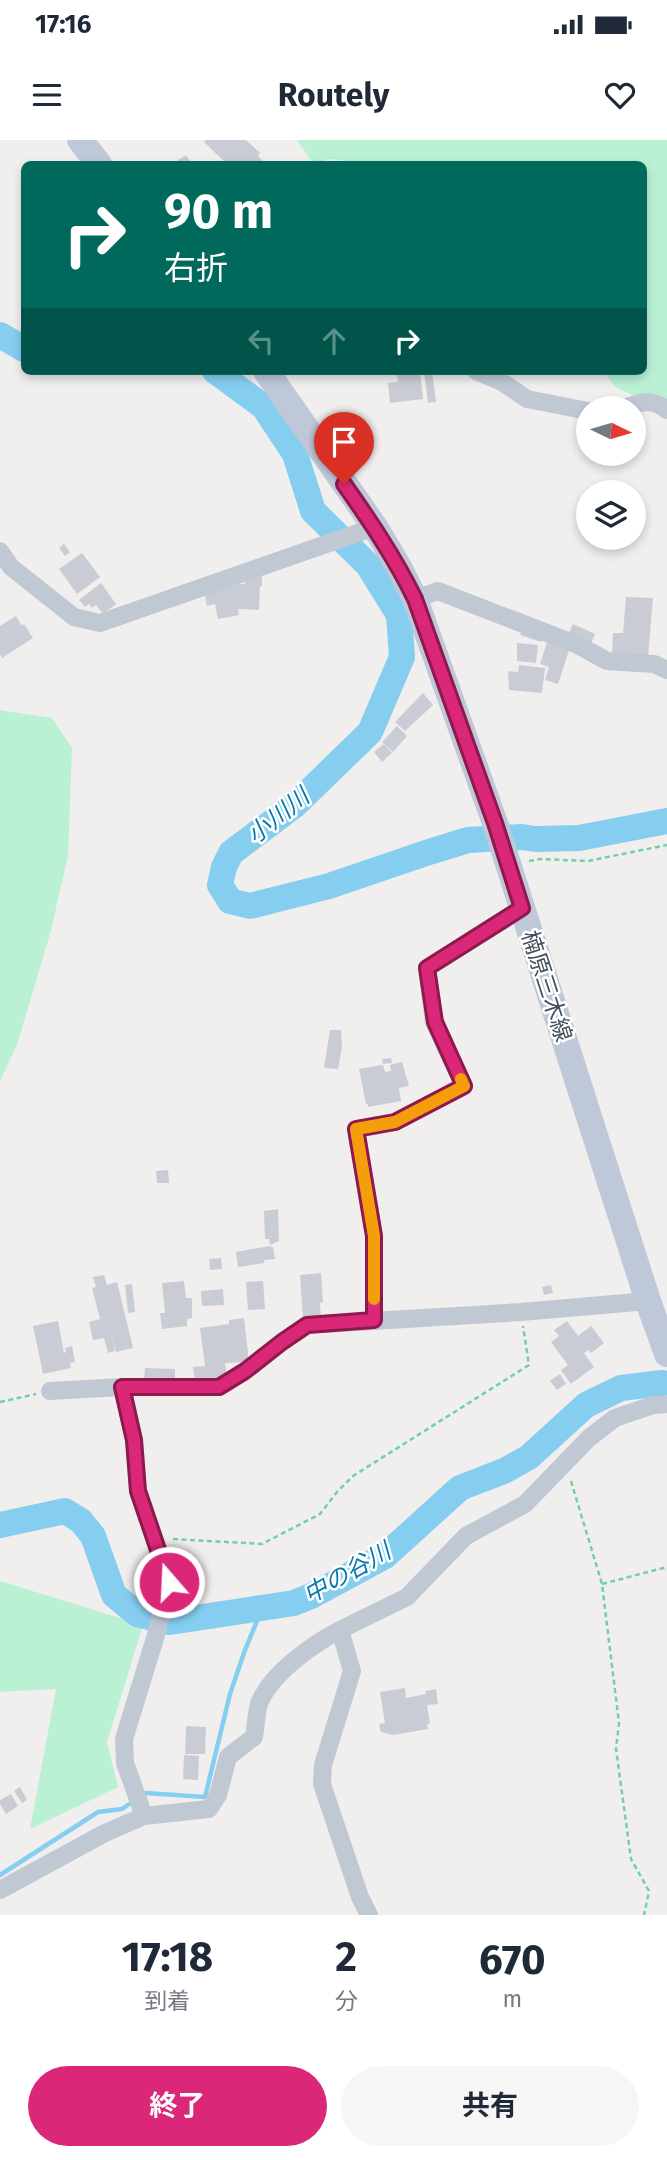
<!DOCTYPE html>
<html lang="ja">
<meta charset="utf-8">
<style>
body{margin:0;font-family:"Fira Sans","Noto Sans JP",sans-serif;background:#f6f6f7;color:#1f2937;height:100vh;display:flex;flex-direction:column;font-size:26px;white-space:nowrap}
*{box-sizing:border-box;margin:0}
p{font-size:23px;color:#747a83}
.icon{flex:none;width:38px;height:38px;fill:none;stroke:currentColor;stroke-width:2;stroke-linecap:round;stroke-linejoin:round}
.map{position:relative;height:1775px;overflow:hidden}
.side{display:flex;flex-direction:column;background:#fff;flex:1}
.side>*{flex:none}
.top-card{position:absolute;left:21px;top:21px;width:626px;height:214px;border-radius:10px;box-shadow:0 4px 10px #0003;background:#00695c;color:#fff;overflow:hidden}
.needle{width:46px;rotate:95deg}
.buttons{position:absolute;left:576px;top:256px;display:grid;gap:14px}
.buttons a{display:grid;place-items:center;width:70px;height:70px;border-radius:50%;background:#fff;box-shadow:0 4px 10px #0003;font-size:35px}
.pin{position:absolute;display:grid;place-items:center;width:60px;height:60px;color:#fff;margin:-72px -30px;border-radius:50% 50% 50% 0;rotate:-45deg;box-shadow:0 0 7px #0007}
.pin .icon{rotate:45deg}
.me{position:absolute;width:77px;margin:-38px;rotate:341deg;stroke-linejoin:round;filter:drop-shadow(0 0 5px #0008)}
.turn{display:flex;align-items:center;gap:24px;height:147px;padding:0 28px;font-size:32px}
.turn .icon{width:91px;height:91px;stroke-width:2.5}
.turn b{display:block;font-size:49px;line-height:60px}
.lanes{display:flex;align-items:center;height:66px;padding:0 28px;background:#0003;justify-content:center;gap:35px;direction:ltr}
.lanes .off{opacity:.35}
.eta{display:flex;justify-content:space-evenly;align-items:center;height:119px;text-align:center}
.eta b{font-size:42px;font-weight:700;line-height:49px}
.cta{display:flex;gap:14px;margin-top:auto;padding:14px 28px}
.cta a{flex:1;height:80px;border-radius:42px;background:#db2777;color:#fff;font-size:28px;font-weight:700;line-height:80px;text-align:center}
.cta a+a{background:#f6f6f7;color:#1f2937}
.status{display:flex;justify-content:space-between;align-items:center;height:49px;padding:0 35px;background:#fff;direction:ltr}
.status svg{height:19px;fill:currentColor}
header{display:flex;justify-content:space-between;align-items:center;height:91px;padding:0 28px;background:#fff;font-size:32px;font-weight:700}
.map>svg:first-child{display:block}
</style>
<div class="status"><b>17:16</b><svg viewBox="0 0 49 12"><path d="M0 12V9h3v3zM5 12V6h3v6zM10 12V3h3v9zM15 12V0h3v12zM26 1h20v11H26zM47 4h2v5h-2z"/></svg></div>
<header><svg class="icon" aria-label="menu" viewBox="0 0 24 24"><path d="M4 6h16M4 12h16M4 18h16"/></svg>Routely<svg class="icon" aria-label="heart" viewBox="0 0 24 24"><path d="M12 20l-8-8c-3-5 5-10 8-4 3-6 11-1 8 4z"/></svg></header>
<div class="map">
<svg width="667" height="1775" viewBox="0 0 667 1775">
<rect width="100%" height="100%" fill="#f1eeee"/>
<g fill="#baf1d5">
<path d="M297,0H667V271L615,247L604,231H644V24H346L342,20L327,19L320,24H314Z"/>
<path d="M0,570L52,578L72,608L68,716L50,794L17,905L0,941Z"/>
<path d="M0,1441L143,1485L107,1602L118,1647L30,1689L56,1549L0,1552Z"/>
</g>
<g fill="none" stroke-linecap="round" stroke-linejoin="round">
<g stroke="#85cef0" stroke-width="4.5">
<path d="M142,1655L146,1653L205,1657L230,1554L245,1510L262,1469"/>
<path d="M0,1735L98,1672L122,1669L135,1660"/>
</g>
<g stroke="#85cef0" stroke-width="26">
<path d="M0,195L24,209"/>
<path d="M215,231L264,267L295,314L313,371L368,425L399,475L402,517L370,592L296,664L231,713L224,727L220,745L230,761L250,766L329,746L429,712L468,700L522,697L536,699L579,698L667,681"/>
<path d="M0,1385L65,1371L81,1381L93,1396L114,1455L137,1474L170,1482L294,1463L311,1456L385,1416L460,1348L506,1330L529,1317L586,1265L621,1248L662,1243"/>
</g>
</g>
<g fill="#c9ccd4">
<path d="M206,0H246L260,13L258,16L266,24H227L204,2Z"/>
<path d="M186,15L192,24H179L177,21Z"/>
<path d="M393,231H420L423,259L390,263L388,243L398,242L397,235H394Z"/>
<path d="M424,231H432L436,262L428,263Z"/>
<path d="M64,404L70,412L65,416L59,408Z"/>
<path d="M82,413L100,437L77,454L59,429Z"/>
<path d="M262,436V446H260L259,470L238,469L239,475L218,479L215,464L207,466L205,454L234,444H245V438Z"/>
<path d="M101,443L116,464L103,474L96,465L92,468L89,464L85,467L79,460Z"/>
<path d="M626,457L653,458L648,517L612,514L613,493H623Z"/>
<path d="M16,476L22,486L24,484L33,498L2,518L0,514V486Z"/>
<path d="M573,484L595,494L591,503L568,495Z"/>
<path d="M522,490L543,497L541,502L520,495Z"/>
<path d="M517,503L538,505L536,523L517,521Z"/>
<path d="M547,503L569,510L558,544L545,540L549,527L540,524Z"/>
<path d="M519,525L545,528L542,553L509,550L508,531L518,532Z"/>
<path d="M423,553L433,565L405,591L395,582Z"/>
<path d="M397,586L407,596L393,612L382,602Z"/>
<path d="M384,604L392,613L382,622L374,612Z"/>
<path d="M330,890H341L342,907L338,929L324,928Z"/>
<path d="M391,918L392,923L383,924L382,919Z"/>
<path d="M402,922L409,946L399,948L401,961L368,967V964H366L359,929L383,925L385,932L391,931L390,925Z"/>
<path d="M168,1030L169,1043H157L156,1031Z"/>
<path d="M278,1069L279,1101L270,1105L269,1099H265L264,1071Z"/>
<path d="M269,1106L273,1107L275,1119L264,1120V1123L238,1127L236,1112Z"/>
<path d="M221,1118L222,1129L210,1130L209,1119Z"/>
<path d="M321,1133L323,1162L320,1163L321,1177L303,1179L300,1135Z"/>
<path d="M104,1135L107,1145L117,1142L133,1208L116,1212L112,1196L115,1211L108,1213L104,1198L93,1200L89,1182L100,1179L92,1148L96,1147L93,1137Z"/>
<path d="M184,1141L186,1158H192V1178L187,1179V1186L162,1189L160,1173H165L162,1143Z"/>
<path d="M263,1141L265,1169L248,1170L246,1142Z"/>
<path d="M132,1144L135,1172L128,1173L125,1145Z"/>
<path d="M551,1145L553,1153L544,1155L542,1147Z"/>
<path d="M223,1149L224,1165L202,1166L201,1151Z"/>
<path d="M244,1178L249,1222L225,1223L227,1238L195,1242L193,1227L205,1226L200,1188L229,1184V1180Z"/>
<path d="M58,1181L64,1213L66,1212L65,1208L72,1206L75,1222L70,1223L71,1228L43,1234L33,1186Z"/>
<path d="M567,1181L578,1196L591,1186L604,1203L591,1213L588,1210L584,1213L594,1227L571,1244L561,1230L568,1225L551,1202L559,1196L554,1190Z"/>
<path d="M145,1228L175,1229V1241L144,1240Z"/>
<path d="M560,1234L566,1244L557,1250L550,1241Z"/>
<path d="M405,1548L406,1558L426,1554L425,1551L436,1549L438,1564L427,1565L430,1584H427L428,1589L393,1595L381,1592L379,1584L385,1583L380,1552Z"/>
<path d="M186,1586L206,1587L205,1614H185Z"/>
<path d="M184,1615L199,1616L198,1640L183,1639Z"/>
<path d="M20,1647L27,1660L22,1663L14,1651Z"/>
<path d="M11,1654L18,1666L6,1674L0,1664V1660Z"/>
</g>
<g fill="none" stroke-linecap="round" stroke-linejoin="round">
<g stroke="#70d0ab" stroke-width="2.5" stroke-dasharray="5 3.5" stroke-linecap="butt">
<path d="M529,721L541,719L588,721L667,705"/>
<path d="M0,1262L36,1254"/>
<path d="M571,1341L602,1444L619,1583L616,1609L631,1719L649,1751L644,1775"/>
<path d="M173,1399L262,1404L320,1374L337,1352L353,1336L529,1225L523,1186"/>
<path d="M602,1444L667,1427"/>
</g>
<g stroke="#c0c8d4" stroke-width="18">
<path d="M476,231L502,242L527,259L588,271"/>
<path d="M624,268C642,262 651,258 667,270"/>
<path d="M0,411L11,427L74,477L100,483L375,387"/>
<path d="M415,459L438,451L578,505L607,521L654,524L667,530"/>
<path d="M374,1180V1096L356,989L395,982L464,946L434,882L427,828L522,768"/>
<path d="M122,1247L134,1300L138,1351L169,1442L156,1495L124,1599L125,1623L144,1676"/>
<path d="M50,1251L122,1247H219L245,1231L282,1202L307,1185L521,1172L648,1161"/>
<path d="M0,1750L105,1693L144,1676L209,1669L218,1655L228,1617L254,1597C256,1586 256,1574 259,1564C270,1534 313,1504 340,1490"/>
<path d="M369,1775L360,1757L322,1644L323,1625L352,1531L340,1490L407,1457L466,1396L525,1364L589,1298L615,1278L653,1265L667,1264"/>
</g>
<g stroke="#bfc8d8" stroke-width="26">
<path d="M80,0L99,24"/>
<path d="M266,231L375,387L400,429L415,459L495,683L648,1161L667,1214"/>
</g>
</g>
<g fill="none" stroke-linecap="round" stroke-linejoin="round">
<defs>
<path id="route" d="M169,1442L138,1351L134,1300L122,1247H219L245,1231L282,1202L307,1185L374,1180V1096L356,989L395,982L464,946L435,882L427,828L522,768L495,683L415,459C395,418 370,381 344,344"/>
</defs>
<use href="#route" stroke="#8e194d" stroke-width="18"/>
<use href="#route" stroke="#db2777" stroke-width="12"/>
<path stroke="#f59e0b" stroke-width="12" d="M374,1159V1096L356,989L395,982L464,946L461,939"/>
</g>
<g text-anchor="middle" stroke-width="5" stroke-linejoin="round" paint-order="stroke">
<g font-size="23" fill="#454f5c" stroke="#fff">
<text transform="translate(547 846) rotate(72)" y="8">楠原三木線</text>
</g>
<g font-size="24" font-style="italic" fill="#0678ae" stroke="#fff">
<text transform="translate(278 676) rotate(-39)" y="8">小川川</text>
<text transform="translate(347 1433) rotate(-30)" y="8">中の谷川</text>
</g>
</g>
</svg>
<div class="buttons">
<a><svg class="needle" viewBox="-14 -14 28 28"><path d="M0-13l5 13h-10z" fill="#e53935"/><path d="M0 13l5-13h-10z" fill="#747a83"/></svg></a>
<a><svg class="icon" aria-label="layers" viewBox="0 0 24 24"><path d="M12 4l9 5-9 5-9-5zM3 14l9 5 9-5"/></svg></a>
</div>
<div class="pin" style="left:344px;top:344px;background:#d93025"><svg class="icon" aria-label="arrive" viewBox="0 0 24 24"><path d="M6 21V4h12l-3 4 3 4H6"/></svg></div>
<svg class="me" style="left:169px;top:1442px" viewBox="-20 -20 40 40"><circle r="17" fill="#db2777" stroke="#fff" stroke-width="3"/><path d="M0-11L8 9 0 5-8 9z" fill="#fff"/></svg>
<div class="top-card">
<div class="turn"><svg class="icon" aria-label="right" viewBox="0 0 24 24"><path d="M7 20v-9h11M14 6l5 5-5 5"/></svg><div><b>90 m</b>右折</div></div>
<div class="lanes"><svg class="icon off" aria-label="left" viewBox="0 0 24 24"><path d="M17 20v-9H6M10 6l-5 5 5 5"/></svg><svg class="icon off" aria-label="ahead" viewBox="0 0 24 24"><path d="M12 20V5M6 11l6-6 6 6"/></svg><svg class="icon" aria-label="right" viewBox="0 0 24 24"><path d="M7 20v-9h11M14 6l5 5-5 5"/></svg></div>
</div>
</div>
<section class="side">
<div class="eta">
<div><b>17:18</b><p>到着</p></div>
<div><b>2</b><p>分</p></div>
<div><b>670</b><p>m</p></div>
</div>
<div class="cta"><a>終了</a><a>共有</a></div>
</section>
